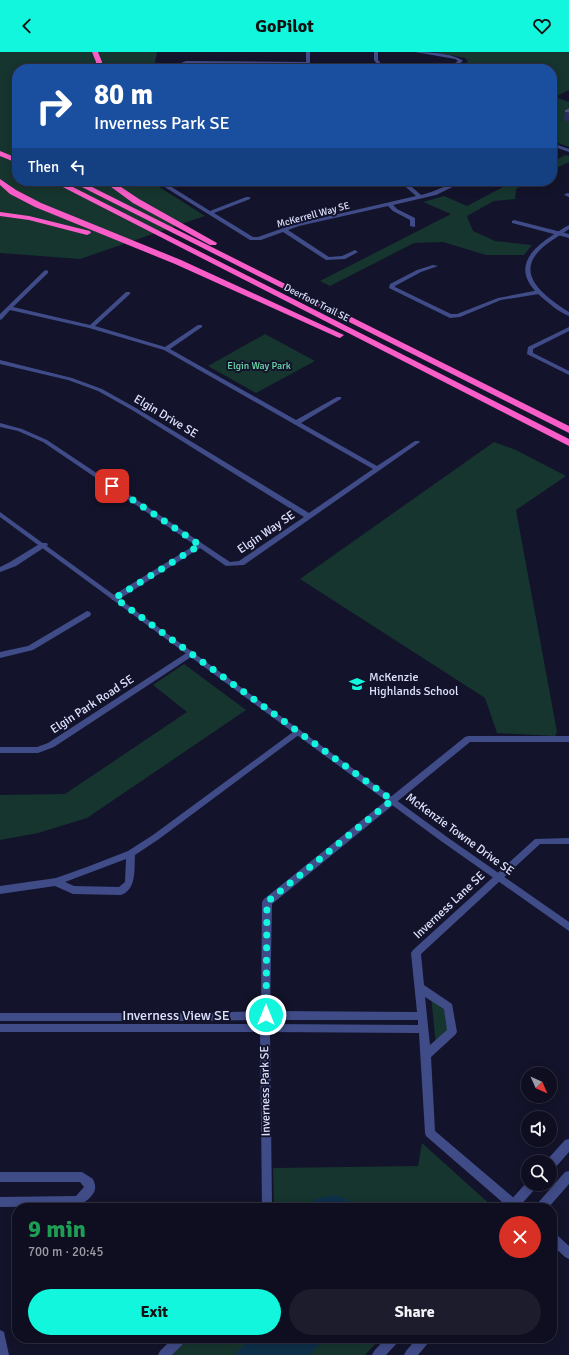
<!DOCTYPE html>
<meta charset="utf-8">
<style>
body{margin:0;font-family:Signika,sans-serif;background:#1c1c2d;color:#f1f3f6;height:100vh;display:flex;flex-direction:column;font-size:15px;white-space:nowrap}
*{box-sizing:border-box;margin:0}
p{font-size:13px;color:#9b9ca5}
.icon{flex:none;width:22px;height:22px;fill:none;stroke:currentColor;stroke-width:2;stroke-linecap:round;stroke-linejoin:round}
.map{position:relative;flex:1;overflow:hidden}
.sheet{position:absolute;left:12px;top:1151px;width:545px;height:140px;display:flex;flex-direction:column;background:#0e0e20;border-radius:16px;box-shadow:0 2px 10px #0003,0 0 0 1px #2e2e3e}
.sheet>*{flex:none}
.guide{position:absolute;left:12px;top:12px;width:545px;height:122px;border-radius:16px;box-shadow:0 2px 10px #0003,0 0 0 1px #2e2e3e;background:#1a4fa0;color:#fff;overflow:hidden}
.needle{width:26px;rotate:135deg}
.tools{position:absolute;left:521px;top:1015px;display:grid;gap:8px}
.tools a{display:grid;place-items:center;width:36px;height:36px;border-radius:50%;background:#0e0e20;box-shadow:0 2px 10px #0003,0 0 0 1px #2e2e3e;font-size:20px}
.pin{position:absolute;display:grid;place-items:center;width:34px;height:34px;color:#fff;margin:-17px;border-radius:8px;box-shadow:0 2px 6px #0006}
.me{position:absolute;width:44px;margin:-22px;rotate:0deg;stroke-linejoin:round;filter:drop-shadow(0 0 3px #0008)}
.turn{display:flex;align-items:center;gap:14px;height:84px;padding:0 16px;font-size:18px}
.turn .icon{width:52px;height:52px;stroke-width:2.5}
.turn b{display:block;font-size:28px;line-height:34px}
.then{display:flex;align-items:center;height:38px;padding:0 16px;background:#0003;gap:8px;font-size:15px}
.round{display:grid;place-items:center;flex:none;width:42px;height:42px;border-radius:21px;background:#1c1c2d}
.headline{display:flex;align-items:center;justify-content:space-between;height:68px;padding:0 16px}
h1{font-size:24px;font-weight:800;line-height:30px;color:#1e9e55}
.action{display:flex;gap:8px;margin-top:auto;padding:8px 16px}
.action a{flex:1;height:46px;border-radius:24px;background:#12f6de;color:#111;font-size:16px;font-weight:800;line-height:46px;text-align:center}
.action a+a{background:#1c1c2d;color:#f1f3f6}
header{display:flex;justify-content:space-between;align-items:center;height:52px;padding:0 16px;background:#12f6de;color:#111;font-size:18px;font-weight:800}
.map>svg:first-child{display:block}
</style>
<header><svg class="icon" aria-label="back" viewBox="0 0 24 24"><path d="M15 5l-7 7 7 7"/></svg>GoPilot<svg class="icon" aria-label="heart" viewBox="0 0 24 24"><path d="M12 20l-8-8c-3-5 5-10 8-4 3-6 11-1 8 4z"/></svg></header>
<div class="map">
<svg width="569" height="1303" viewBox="0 0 569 1303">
<rect width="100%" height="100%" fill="#13132b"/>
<g fill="#16352e">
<path d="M0,0H157L154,17H17V129H150L205,164L80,207L0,201Z"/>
<path d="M435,0H569V38L555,45L569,50V95L552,89V17H479L464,13L468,9L465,6Z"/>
<path d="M565,103L569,104V110L552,118V110Z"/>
<path d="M514,129H532L516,137L515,147L494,149L467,164L473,179L495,189L532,193L524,203H486L443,190L414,191L330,234L320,229L451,162L423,150L444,144L467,154Z"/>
<path d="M265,282L315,309L256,341L208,314Z"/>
<path d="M494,390L516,398L566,424L516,458L557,680L555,684L497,681L485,646L300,527Z"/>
<path d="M184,612L246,658L87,766L38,781L0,788V743L65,742L187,660L153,633Z"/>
<path d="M431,943L449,955L452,980L436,994Z"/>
<path d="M422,1091L494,1156H274L273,1116L418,1114Z"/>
<path d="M187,1286H381L365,1303H172Z"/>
</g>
<g fill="#0e3049">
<path d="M336,1143L364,1155L407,1151L412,1156H310L314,1147Z"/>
<path d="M251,1286H326L309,1303H234Z"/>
</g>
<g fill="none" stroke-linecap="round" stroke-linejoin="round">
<g fill="#404c88" fill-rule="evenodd">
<path d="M374,0H378V8L383,14V15H379L374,8Z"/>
<path d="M415,0C428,0 453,1 463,9L452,17H447L458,9L455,7Z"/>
<path d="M186,9L308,10L310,11L308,12L187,11L185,13L184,17H180L181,11Z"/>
<path d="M155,129H162L210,159L246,145H250V147L214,161L253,185H258L295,172L416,144L399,129H405L421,143C436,140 452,129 465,129L436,143L393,153L397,157L415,166V175L410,174V168L393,159L388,154L299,174L288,178L329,205L342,204L355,198L358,200L345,207L326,208L283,180L261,188H250Z"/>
<path d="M567,141H569V145L564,143Z"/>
<path d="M514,168L569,182V186L512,171V169Z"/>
<path d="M433,213L438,214L421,220L395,234V235L451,262H457L498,246L539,238L542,240L539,242L501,248L460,265L450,266L389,236L390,232L417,218Z"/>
<path d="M46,218L48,219V221L13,255L90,273L126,240H130V242L95,274L165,295L198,273H202V275L170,297L296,368L337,345H341V347L301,371L377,414L415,389H419L420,390L244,513L226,514L200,496L118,548H112L111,546L112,544L195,493L43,390L18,379L0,375V371L22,377L47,388L230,510L239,509L304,465L132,358L98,339L68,328L0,312V308L72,326L102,337L136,356L309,461L373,417L164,298L89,276L10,258L2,267L0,268V262L44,219Z"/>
<path d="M569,275V279L533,297V301L569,319V323L527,302L528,295Z"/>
<path d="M41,491H47L48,493L16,514L0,520V515L10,510Z"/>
<path d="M87,559L90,560L91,562L90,564L33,598L0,606V600L28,594Z"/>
<path d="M191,598L195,601L194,603L54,695L38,701H0V695H37L48,691Z"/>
<path d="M297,677L300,678L301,680L300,682L159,787L135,803C134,817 137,837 121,843L73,842L55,834L0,842V834L56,826L87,815L128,799L153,783ZM126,807L125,830L119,835L74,834L65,830Z"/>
<path d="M468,684H569V690H470L272,852L270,959L417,960L411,901L413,898L535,787L569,786V792H540L421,902L424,933L452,952L457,980L455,983L431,1005L435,1079L521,1152L522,1156H509L426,1084L425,1081L419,981L270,980L272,1156H262L260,980H0V972H260V968L192,969H0V961H192L261,959L262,850L264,847L465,685ZM425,945L444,957L447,978L430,993ZM270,968H418V973L270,972Z"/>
<path d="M0,1120H82L93,1127C94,1130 96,1134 95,1137C94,1144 83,1152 78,1154L0,1155V1145L76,1144L84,1135L80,1130H0Z"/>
<path d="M552,1181L556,1182L569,1194V1207L565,1205L552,1193Z"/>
<path d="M0,1278L4,1280L9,1303H0Z"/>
<path d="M173,1286H187L185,1290L172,1303H158L160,1299Z"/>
</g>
<g fill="#404c88" fill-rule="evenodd">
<path d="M306,0H310V11L313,17H309L306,11Z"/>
<path d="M552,91L569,97V100L552,94Z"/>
<path d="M569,173V177C560,184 549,189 541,197C513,223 547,246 569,260V264C561,261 552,254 545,248C516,225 520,205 550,185C556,181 563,176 569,173Z"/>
<path d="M0,460L447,785L569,870V879L441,789L0,465Z"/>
<path d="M569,1087V1100L554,1117L550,1118V1110L546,1109L565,1088Z"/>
<path d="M569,1119V1132L548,1156H536L537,1152L565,1120Z"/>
<path d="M528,1129V1132H537L536,1136L518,1156H506L507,1152Z"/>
<path d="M386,1286H400L398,1290L386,1303H372L374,1299Z"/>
<path d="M417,1286H431L429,1290L418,1303H404L406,1299Z"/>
</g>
<g fill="#f95ec8" fill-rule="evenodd">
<path d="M92,0H98L102,10V17H96V10Z"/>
<path d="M0,99L17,106V111L0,104Z"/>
<path d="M0,127L16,138L41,151L181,208L344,283L340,286L337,285L175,212L35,155L10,142L0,133Z"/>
<path d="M51,129H61L569,387V394Z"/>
<path d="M70,129H80L569,374V381Z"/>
<path d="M103,129H112L139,147L217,191L216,193H210L133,151Z"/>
<path d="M0,160L29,164L90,179L91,181L87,183L29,168L0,164Z"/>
</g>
</g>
<path fill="#2c2d58" d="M569,57V70L564,68L565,59Z"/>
<path fill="#3f406a" stroke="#585981" d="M569,57V60L565,59Z"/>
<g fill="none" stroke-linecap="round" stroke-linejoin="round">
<path stroke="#12f6de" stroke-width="7" stroke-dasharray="0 12.6" d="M112,434L200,493L115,546L392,748L267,850L266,963"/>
</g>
<defs>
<symbol id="school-bare" viewBox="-9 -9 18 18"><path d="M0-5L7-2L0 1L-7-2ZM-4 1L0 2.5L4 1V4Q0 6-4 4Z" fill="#12f6de" stroke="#13132b" stroke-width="2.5" paint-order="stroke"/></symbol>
</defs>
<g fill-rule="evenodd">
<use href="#school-bare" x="346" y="621" width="22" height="22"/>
</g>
<g text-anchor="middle" stroke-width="4" stroke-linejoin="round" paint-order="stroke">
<g font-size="10" fill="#dee1fe" stroke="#13132b">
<text transform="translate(313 162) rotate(-15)" y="4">McKerrell Way SE</text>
<text transform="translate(317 250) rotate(27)" y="4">Deerfoot Trail SE</text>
</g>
<g font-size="10" fill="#6bdda9" stroke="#13132b">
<text x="259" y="317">Elgin Way Park</text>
</g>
<g font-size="12" fill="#dee1fe" stroke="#13132b">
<text transform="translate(166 364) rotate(31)" y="4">Elgin Drive SE</text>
<text transform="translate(266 480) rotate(-34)" y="4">Elgin Way SE</text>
<text transform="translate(92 652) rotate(-33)" y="4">Elgin Park Road SE</text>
<text transform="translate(460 782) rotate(36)" y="4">McKenzie Towne Drive SE</text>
<text transform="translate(449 853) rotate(-43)" y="4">Inverness Lane SE</text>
<text transform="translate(265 1039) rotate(-91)" y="4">Inverness Park SE</text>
</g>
<g font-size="12" fill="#dee1fe" stroke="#13132b" text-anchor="start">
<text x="369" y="629">McKenzie<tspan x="369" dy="14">Highlands School</tspan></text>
</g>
<g font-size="14" fill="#dee1fe" stroke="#13132b">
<text x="176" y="968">Inverness View SE</text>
</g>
</g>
</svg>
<div class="tools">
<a><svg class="needle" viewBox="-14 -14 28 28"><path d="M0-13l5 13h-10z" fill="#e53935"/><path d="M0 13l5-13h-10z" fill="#9b9ca5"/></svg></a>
<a><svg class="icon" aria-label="sound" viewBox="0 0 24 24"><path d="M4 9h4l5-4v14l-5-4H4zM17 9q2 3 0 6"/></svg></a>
<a><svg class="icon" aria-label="search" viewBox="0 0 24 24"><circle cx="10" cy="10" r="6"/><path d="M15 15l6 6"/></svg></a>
</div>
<div class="pin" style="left:112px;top:434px;background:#d93025"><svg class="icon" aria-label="arrive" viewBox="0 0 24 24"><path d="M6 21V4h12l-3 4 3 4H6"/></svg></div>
<svg class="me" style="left:266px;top:963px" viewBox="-20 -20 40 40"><circle r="17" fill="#12f6de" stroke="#fff" stroke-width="3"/><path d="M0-11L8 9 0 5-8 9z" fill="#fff"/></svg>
<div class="guide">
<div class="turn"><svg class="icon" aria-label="right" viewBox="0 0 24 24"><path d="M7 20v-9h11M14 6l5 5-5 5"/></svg><div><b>80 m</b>Inverness Park SE</div></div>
<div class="then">Then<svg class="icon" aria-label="left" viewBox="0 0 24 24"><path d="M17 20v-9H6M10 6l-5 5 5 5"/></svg></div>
</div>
<section class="sheet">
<div class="headline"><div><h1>9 min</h1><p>700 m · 20:45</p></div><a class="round" style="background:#d93025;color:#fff"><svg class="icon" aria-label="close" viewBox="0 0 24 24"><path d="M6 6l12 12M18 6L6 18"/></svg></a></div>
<div class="action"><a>Exit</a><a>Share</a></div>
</section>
</div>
